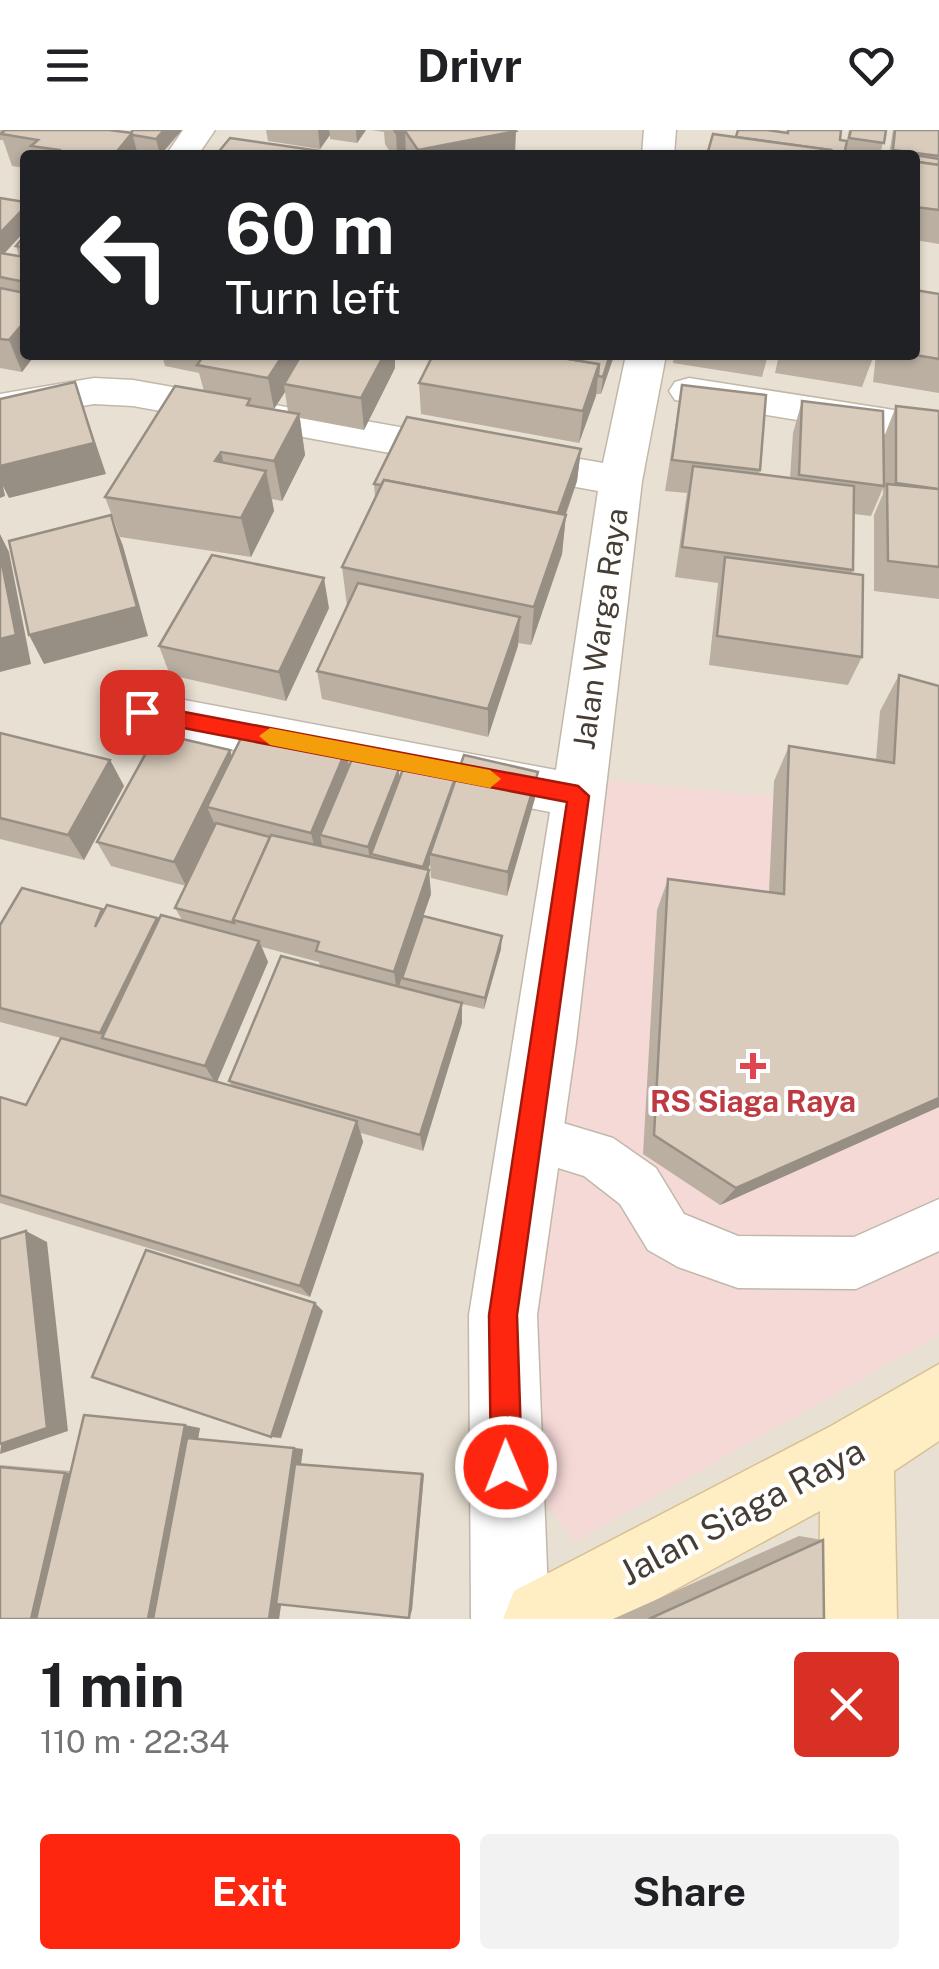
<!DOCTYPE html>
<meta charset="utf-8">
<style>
body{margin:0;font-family:"Public Sans",sans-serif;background:#f2f2f2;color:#202124;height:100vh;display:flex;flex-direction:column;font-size:38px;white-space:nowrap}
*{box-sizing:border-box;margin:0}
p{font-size:32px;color:#757577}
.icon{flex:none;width:55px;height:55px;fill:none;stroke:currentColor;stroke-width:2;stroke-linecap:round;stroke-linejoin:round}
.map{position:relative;height:1489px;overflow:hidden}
.details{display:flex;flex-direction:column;background:#fff;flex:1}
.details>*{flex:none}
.guide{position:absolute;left:20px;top:20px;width:900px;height:210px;border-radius:10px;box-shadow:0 2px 8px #0004;background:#202124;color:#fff;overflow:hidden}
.pin{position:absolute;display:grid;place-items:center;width:85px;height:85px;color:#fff;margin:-42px;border-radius:20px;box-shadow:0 5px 15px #0006}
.me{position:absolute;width:110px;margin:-55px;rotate:359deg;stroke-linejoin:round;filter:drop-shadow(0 0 8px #0008)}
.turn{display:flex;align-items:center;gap:35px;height:210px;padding:0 40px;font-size:45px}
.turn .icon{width:130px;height:130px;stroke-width:2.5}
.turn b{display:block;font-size:70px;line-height:85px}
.round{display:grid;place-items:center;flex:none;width:105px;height:105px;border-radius:10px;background:#f2f2f2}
.overview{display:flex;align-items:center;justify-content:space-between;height:170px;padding:0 40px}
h1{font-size:60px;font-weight:700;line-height:75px}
.button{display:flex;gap:20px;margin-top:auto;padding:20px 40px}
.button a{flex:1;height:115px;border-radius:10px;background:#ff2610;color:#fff;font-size:40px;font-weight:700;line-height:115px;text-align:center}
.button a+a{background:#f2f2f2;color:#202124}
header{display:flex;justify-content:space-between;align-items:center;height:130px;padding:0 40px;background:#fff;font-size:45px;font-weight:700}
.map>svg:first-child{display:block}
</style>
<header><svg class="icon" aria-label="menu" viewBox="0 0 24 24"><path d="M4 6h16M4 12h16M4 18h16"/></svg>Drivr<svg class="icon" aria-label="heart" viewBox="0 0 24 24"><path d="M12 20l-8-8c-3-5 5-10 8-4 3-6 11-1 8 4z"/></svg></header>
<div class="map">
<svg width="939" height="1489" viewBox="0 0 939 1489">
<rect width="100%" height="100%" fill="#f3eee5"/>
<path fill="#e8e0d2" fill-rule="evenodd" d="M0,0H939V1489H0ZM25,25H915V225H25Z"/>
<path fill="#f5d9d7" d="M939,599V1205L575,1412L517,1336L604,650L772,667L774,651L873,667Z"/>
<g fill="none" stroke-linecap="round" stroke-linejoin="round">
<defs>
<path id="lane" d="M530,983L613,1008L656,1038L684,1084L738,1106L854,1107L939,1069V1121L856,1159L738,1158L678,1137L648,1120L620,1074L584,1046L513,1024L506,1007L513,990Z"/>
<g id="street">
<path d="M183,0H215L198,25H166Z"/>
<path d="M644,0H676L674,25H642Z"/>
<path d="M626,225H666L642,351L576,912L537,1185L549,1489H471L469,1185L550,682L142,602L124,596L117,582L124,568L142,562L556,640L598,361L133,276L94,274L0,290V264L94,248L133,250L603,333Z"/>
<path d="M689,248L939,287V313L675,270L669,261L675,252Z"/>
</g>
<path id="secondary" d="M939,1234V1311L894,1341L897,1489H819L820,1381L621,1489H503L514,1461L831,1296Z"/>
</defs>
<use href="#lane" stroke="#c2b8aa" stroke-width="3"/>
<use href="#street" stroke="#c2b8aa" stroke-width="3"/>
<use href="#secondary" stroke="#d6c091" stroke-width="3"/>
<use href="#lane" fill="#fff" fill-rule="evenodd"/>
<use href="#street" fill="#fff" fill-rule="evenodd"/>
<use href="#secondary" fill="#ffedc3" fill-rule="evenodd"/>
</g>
<g fill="#bbafa2" fill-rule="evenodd">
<path d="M0,0H114L131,3L133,0H182L161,25L137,23L138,25H25V38L12,36L3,10H0Z"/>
<path d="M266,0H366L357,13L330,9V5L320,19L268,11Z"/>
<path d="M371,0H515V25H392L385,14L384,2Z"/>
<path d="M849,0H886L880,25H844Z"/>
<path d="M893,0H939V114L915,110V25H889Z"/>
<path d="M0,68L25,101L4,124L19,126L16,116L25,105V225H35L22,242L0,238Z"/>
<path d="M939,164V263L873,252L876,225H915Z"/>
<path d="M162,225H395V238L364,300L300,288L305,325L282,371L272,369L274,381L251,427L120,407L105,367L204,261L199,243L165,236ZM285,262L288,282L252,276L274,279Z"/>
<path d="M433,225H622L621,228L613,227L601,264H596L579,313L421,284L419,253Z"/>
<path d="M674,225H768L762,247L673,233Z"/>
<path d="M779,225H874L862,257L775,243Z"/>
<path d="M682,255L760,340L759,344L790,348L793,303L802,271L884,307L896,276L939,281V469L874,461V385L883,364V358L871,386L854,384L853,440L851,444L862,527L848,555L709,535L718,453L675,447L687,363L665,361Z"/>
<path d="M581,319L577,351L566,385L562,424L531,515L518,513L488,607L322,569L317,541L347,476L342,437L375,367L374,354Z"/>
<path d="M329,478L286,571L170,545L159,516Z"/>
<path d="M899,545L939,556V977L720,1075L643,1024L657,780L668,749L769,762L774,651L789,616L876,630L880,581Z"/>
<path d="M0,603L110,630L124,656L84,730L0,709Z"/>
<path d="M346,620L349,635L399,639V648L535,668L507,766L431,748L430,734L428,740L431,764L419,798L501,819L484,879L462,874V893L423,1021L361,1003L363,1012L310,1167L0,1073V967L26,975L61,908L0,892V795L102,779L104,781L157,788L159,790H182L175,778L186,756L111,736L97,712L232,627ZM262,817L319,832L320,836L229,951L232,956L217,952L268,832Z"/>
<path d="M200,1298L198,1309L303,1319L301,1334L424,1344L412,1480L409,1488L281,1475L279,1489H0V1335L70,1341Z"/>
<path d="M799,1406L823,1410L824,1489H613Z"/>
</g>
<g fill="#988f84">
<path d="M164,0H182L160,25L156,9Z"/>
<path d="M318,0H329L330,5L320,19Z"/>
<path d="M356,0H366L357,13Z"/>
<path d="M405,1L406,25H397L396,3Z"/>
<path d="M516,1L515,25H418V20Z"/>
<path d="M132,3L138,25H114Z"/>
<path d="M25,77V101L0,128V103Z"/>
<path d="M25,191V225H35L22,242L9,210Z"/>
<path d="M283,225H301L284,254L285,262L274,279L268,248Z"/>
<path d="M384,225H395V238L364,300L361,268Z"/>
<path d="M610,225H613V229L601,264L603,247Z"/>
<path d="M599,234L596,266L579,313L583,281Z"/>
<path d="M75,252L106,344L9,368L3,356L5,366L0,368V336Z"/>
<path d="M299,284L305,325L282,371L274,331Z"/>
<path d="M581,319L577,351L553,420L556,390Z"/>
<path d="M221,322L230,362L215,331Z"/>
<path d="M266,341L274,381L251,427L241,388Z"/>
<path d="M111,385L123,416L148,506L44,534L29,505Z"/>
<path d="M566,385L562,424L531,515L534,477Z"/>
<path d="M0,404L9,422L31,534L0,542Z"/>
<path d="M324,448L329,478L286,571L279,542Z"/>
<path d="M520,487L518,516L488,607V579Z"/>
<path d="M230,620L239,647L207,677L215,695L186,756L174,732Z"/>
<path d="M346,620L351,646L320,705L322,715L317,727L311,703Z"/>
<path d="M110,630L124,656L84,730L68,705Z"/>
<path d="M399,639L400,653L371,724L370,731L368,717Z"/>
<path d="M538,642L535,668L507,766L508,742Z"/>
<path d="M457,643L430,724V734L424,750L423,737Z"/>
<path d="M429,740L431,764L397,862L394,842Z"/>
<path d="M157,788L170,810L105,909L100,903Z"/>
<path d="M502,806L501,819L484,879L485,868Z"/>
<path d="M259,811L268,832L216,954L205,936Z"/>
<path d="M462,873V893L423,1021L420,1005Z"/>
<path d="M939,968V977L720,1075L736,1058Z"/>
<path d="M357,991L363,1012L310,1167L300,1156Z"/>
<path d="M26,1101L47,1112L68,1301L0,1324Z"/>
<path d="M315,1173L323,1181L281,1308L271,1307Z"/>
<path d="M185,1295L200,1298L165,1489H148Z"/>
<path d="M294,1318L303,1319L279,1489H269Z"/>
<path d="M65,1343H86L53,1489H31Z"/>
<path d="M422,1344H424L412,1480L409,1488Z"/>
</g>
<g fill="#d9ccbc" stroke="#988f84" stroke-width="2.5">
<path d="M5,0H109L132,3L114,25H54L59,20L31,16L38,10L1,4Z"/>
<path d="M133,0H164L156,9L133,5L131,3Z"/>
<path d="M394,0H515L516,1L418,20L405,1L396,3Z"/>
<path d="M738,0H767L788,3V0H841L840,10L847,11L844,25H830L831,20L736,7Z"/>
<path d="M851,0H886L884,13L849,8Z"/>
<path d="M895,0H939V26L893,20Z"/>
<path d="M713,4L831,20L830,25H707Z"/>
<path d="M230,8L334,23L333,25H216Z"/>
<path d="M915,25L939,29V35L918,32L915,43Z"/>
<path d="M918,32L939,35V80L915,77Z"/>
<path d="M0,68L25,72V77L0,103Z"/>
<path d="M25,105V117L16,116Z"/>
<path d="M0,123L25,127V152L0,147Z"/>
<path d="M0,158L25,163V191L9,210L0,209Z"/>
<path d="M915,160L939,164V229L915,225Z"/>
<path d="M204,225H283L268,248L197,235Z"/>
<path d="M301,225H384L361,268L284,254Z"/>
<path d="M433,225H544L599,234L583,281L419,253Z"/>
<path d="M544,225H610L603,247L598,246L599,234Z"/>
<path d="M75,252L94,313L0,336V269Z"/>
<path d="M682,255L766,265L760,340L672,330Z"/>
<path d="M175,256L250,269L247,275L299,284L274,331L221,322L215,331L266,341L241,388L105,367Z"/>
<path d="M802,271L883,281L884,356L799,345Z"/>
<path d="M896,276L939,281V437L888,431L887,354L938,359L896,353Z"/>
<path d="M407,287L581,319L558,383L384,350L381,355L374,354Z"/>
<path d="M693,336L854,356L853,440L682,417Z"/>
<path d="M384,350L566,385L534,477L342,437Z"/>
<path d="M111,385L137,477L29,505L9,411Z"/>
<path d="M0,424L16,505L0,509Z"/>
<path d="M212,425L324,448L279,542L159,516Z"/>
<path d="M725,427L863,445L862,527L717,506Z"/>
<path d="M358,453L520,487L488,579L317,541Z"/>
<path d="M899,545L939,556V968L736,1058L654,1005L668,749L784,764L789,616L894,633Z"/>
<path d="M247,596L346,620L311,703L207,677Z"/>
<path d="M0,603L110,630L68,705L0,688Z"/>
<path d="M157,603L230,620L174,732L97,712Z"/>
<path d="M464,625L538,642L508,742L430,724Z"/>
<path d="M352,629L399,639L368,717L320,705Z"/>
<path d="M406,631L457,643L423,737L371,724Z"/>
<path d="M216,693L270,707L233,790L234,793L175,778Z"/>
<path d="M271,705L429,740L394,842L316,821L319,812L233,790Z"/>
<path d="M22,758L102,779L95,797L107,775L157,788L100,903L0,878V795Z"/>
<path d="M161,785L259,811L205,936L102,908Z"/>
<path d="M423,786L502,806L485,868L402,848Z"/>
<path d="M281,826L462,873L420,1005L229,951Z"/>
<path d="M61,908L357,991L300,1156L0,1065V967L26,975Z"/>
<path d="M26,1101L47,1298L0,1314V1109Z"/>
<path d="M146,1120L315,1173L271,1307L92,1247Z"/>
<path d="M84,1285L185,1295L148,1489H36Z"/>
<path d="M187,1308L294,1318L269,1489H153Z"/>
<path d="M295,1334L422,1344L409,1488L276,1474Z"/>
<path d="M0,1337L65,1343L31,1489H0Z"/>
<path d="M823,1410L824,1489H649Z"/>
</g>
<path fill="#ff2610" stroke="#a6190a" stroke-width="2.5" d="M142,574L578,656L589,666L517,1185L522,1337L517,1348L506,1352L496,1348L491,1337L489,1185L567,672L142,590L132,582Z"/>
<path fill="#f59e0b" d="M270,598L490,640L501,649L490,658L270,615L259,606Z"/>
<path fill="#e0444e" stroke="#fff" stroke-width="4" d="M748 921h10v10h10v10h-10v10h-10v-10h-10v-10h10z"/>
<g text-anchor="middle" stroke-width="8" stroke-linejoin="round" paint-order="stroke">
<g font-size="30" fill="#463e34" stroke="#fff">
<text transform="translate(601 499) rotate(-82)" y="10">Jalan Warga Raya</text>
</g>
<g font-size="30" font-weight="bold" fill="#be3a42" stroke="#fff">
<text x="753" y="982">RS Siaga Raya</text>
</g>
<g font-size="35" fill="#463e34" stroke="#fff">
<text transform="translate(742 1382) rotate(-28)" y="12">Jalan Siaga Raya</text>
</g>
</g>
</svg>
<div class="pin" style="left:142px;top:582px;background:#d93025"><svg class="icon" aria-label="arrive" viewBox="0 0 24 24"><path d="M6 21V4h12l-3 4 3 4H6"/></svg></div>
<svg class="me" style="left:506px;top:1337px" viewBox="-20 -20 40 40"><circle r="17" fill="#ff2610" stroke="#fff" stroke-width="3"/><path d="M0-11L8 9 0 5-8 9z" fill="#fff"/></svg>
<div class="guide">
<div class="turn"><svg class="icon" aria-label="left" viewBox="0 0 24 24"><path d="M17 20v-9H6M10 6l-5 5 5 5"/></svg><div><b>60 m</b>Turn left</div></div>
</div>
</div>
<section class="details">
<div class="overview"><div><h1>1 min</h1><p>110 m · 22:34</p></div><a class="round" style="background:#d93025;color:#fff"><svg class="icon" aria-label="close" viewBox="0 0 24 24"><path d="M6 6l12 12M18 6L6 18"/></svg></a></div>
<div class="button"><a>Exit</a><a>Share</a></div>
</section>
